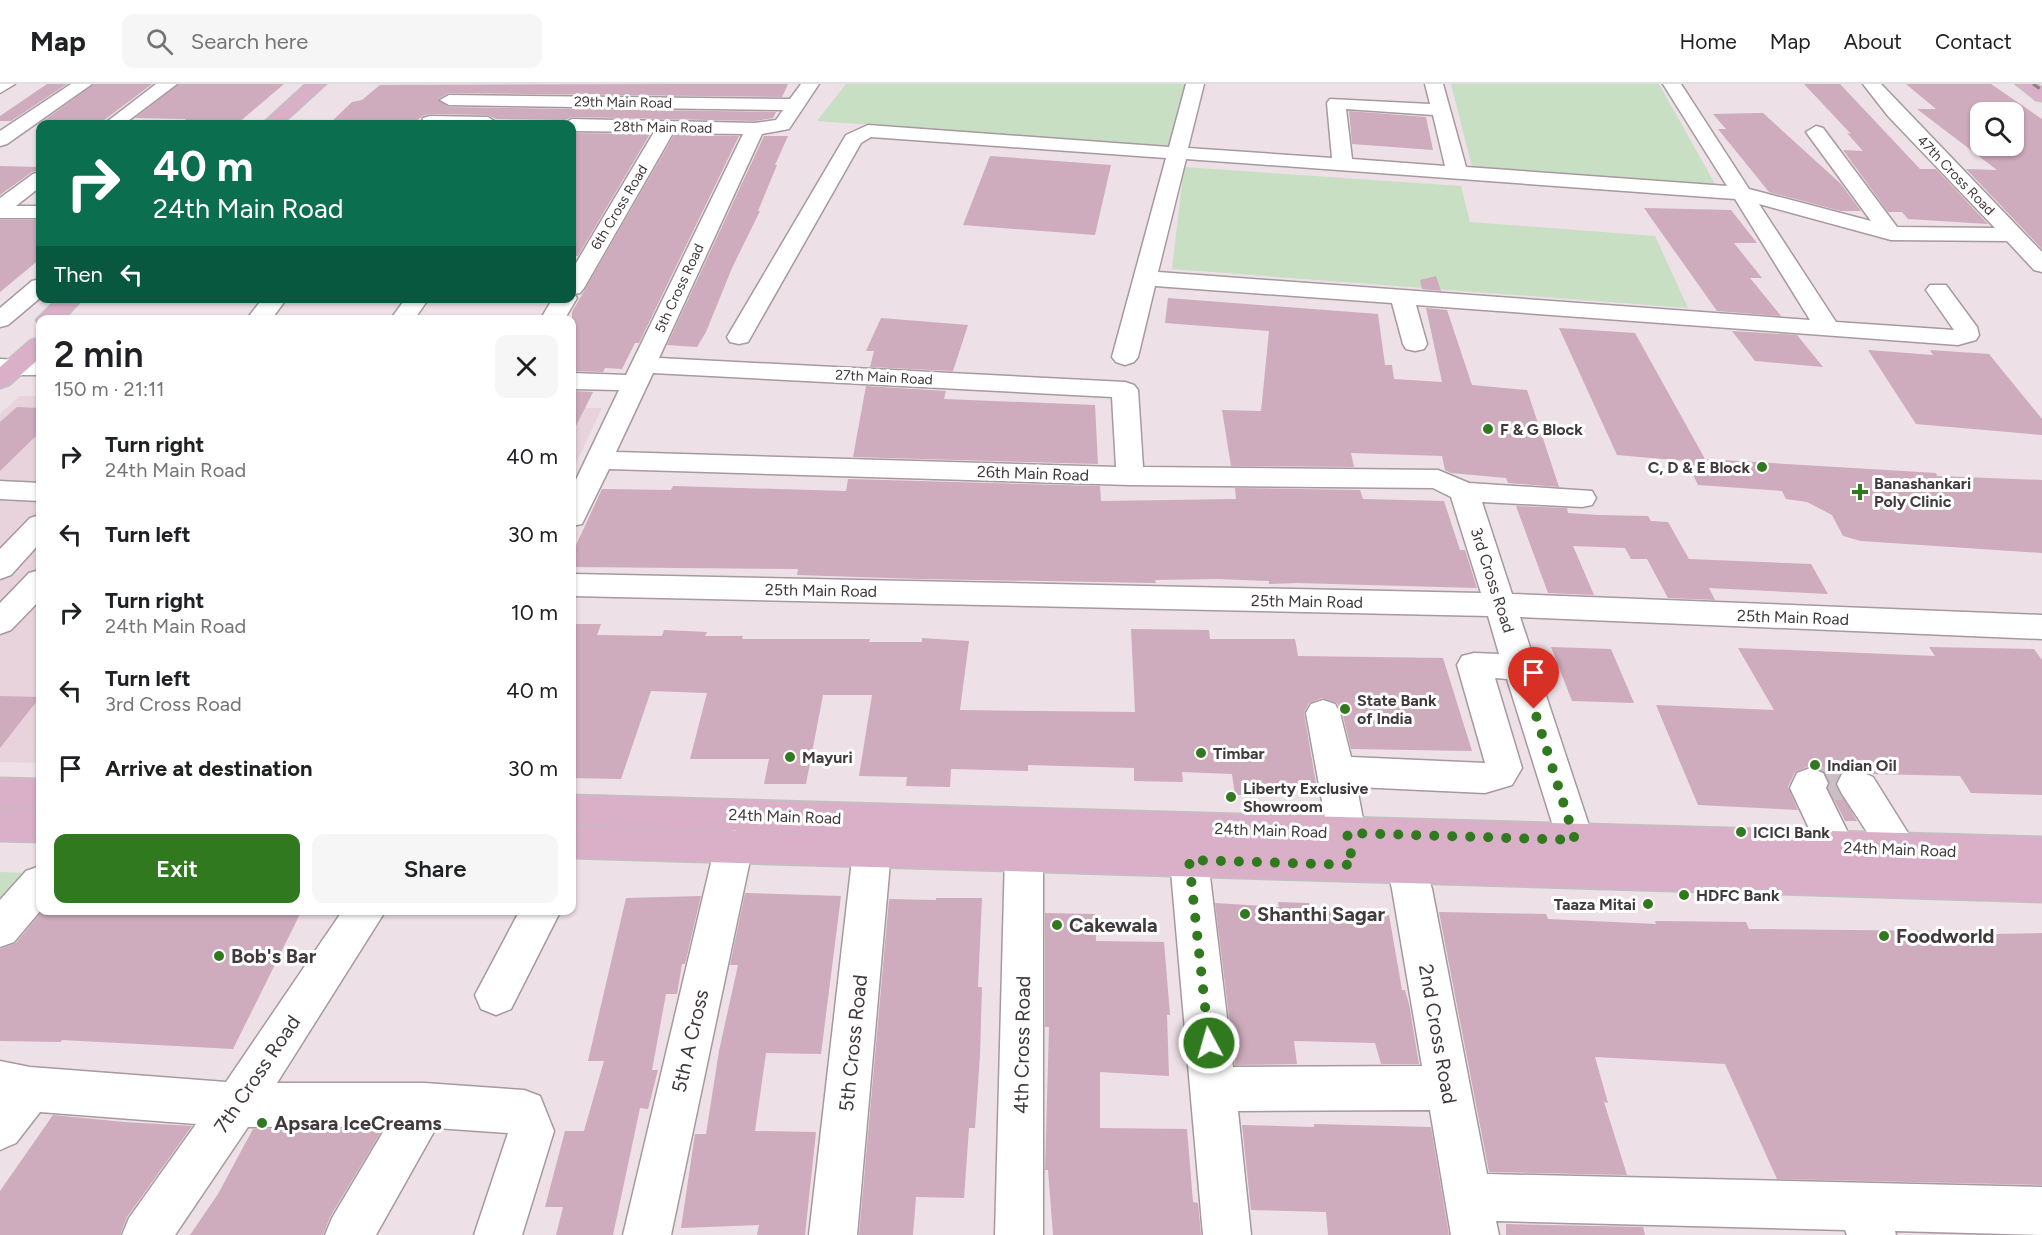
<!DOCTYPE html>
<meta charset="utf-8">
<style>
body{margin:0;font-family:Figtree,sans-serif;background:#f6f6f6;color:#202124;height:100vh;display:flex;flex-direction:column;font-size:22px;white-space:nowrap}
*{box-sizing:border-box;margin:0}
p{font-size:20px;color:#757577}
.icon{flex:none;width:33px;height:33px;fill:none;stroke:currentColor;stroke-width:2;stroke-linecap:round;stroke-linejoin:round}
.map{position:relative;flex:1;overflow:hidden}
.drawer{position:absolute;left:36px;top:231px;width:540px;height:600px;display:flex;flex-direction:column;background:#fff;border-radius:12px;box-shadow:0 2px 4px #0004}
.drawer>*{flex:none}
.guide{position:absolute;left:36px;top:36px;width:540px;height:183px;border-radius:12px;box-shadow:0 2px 4px #0004;background:#0b6e4f;color:#fff;overflow:hidden}
.controls{position:absolute;left:1970px;top:18px;display:grid;gap:12px}
.controls a{display:grid;place-items:center;width:54px;height:54px;border-radius:12px;background:#fff;box-shadow:0 2px 4px #0004;font-size:30px}
.pin{position:absolute;display:grid;place-items:center;width:51px;height:51px;color:#fff;margin:-62px -26px;border-radius:50% 50% 50% 0;rotate:-45deg;box-shadow:0 0 6px #0007}
.pin .icon{rotate:45deg}
.me{position:absolute;width:66px;margin:-33px;rotate:354deg;stroke-linejoin:round;filter:drop-shadow(0 0 4px #0008)}
.turn{display:flex;align-items:center;gap:21px;height:126px;padding:0 18px;font-size:27px}
.turn .icon{width:78px;height:78px;stroke-width:2.5}
.turn b{display:block;font-size:42px;line-height:51px}
.then{display:flex;align-items:center;height:57px;padding:0 18px;background:#0003;gap:12px;font-size:22px}
.round{display:grid;place-items:center;flex:none;width:63px;height:63px;border-radius:12px;background:#f6f6f6}
.headline{display:flex;align-items:center;justify-content:space-between;height:102px;padding:0 18px}
h1{font-size:36px;font-weight:600;line-height:45px}
.button{display:flex;gap:12px;margin-top:auto;padding:12px 18px}
.button a{flex:1;height:69px;border-radius:12px;background:#31791e;color:#fff;font-size:24px;font-weight:600;line-height:69px;text-align:center}
.button a+a{background:#f6f6f6;color:#202124}
ul{padding:0;list-style:none}
li{display:flex;align-items:center;gap:18px;height:78px;padding:0 18px}
li div{flex:1}
li b{display:block;font-size:22px}
li em{font-style:normal}
header{display:flex;align-items:center;gap:36px;box-sizing:border-box;height:84px;padding:0 30px;background:#fff;border-bottom:2px solid #e0e0e0}
header strong{font-size:28px}
nav{display:flex;gap:33px;margin-inline-start:auto;font-size:21px}
.search{width:420px;height:54px;background:#f6f6f6;display:flex;align-items:center;gap:15px;box-sizing:border-box;padding:0 21px;border-radius:12px;color:#757577;font-size:22px}
.map>svg:first-child{display:block}
</style>
<header>
<strong>Map</strong>
<div class="search"><svg class="icon" aria-label="search" viewBox="0 0 24 24"><circle cx="10" cy="10" r="6"/><path d="M15 15l6 6"/></svg>Search here</div>
<nav><a>Home</a><a>Map</a><a>About</a><a>Contact</a></nav>
</header>
<div class="map">
<svg width="2042" height="1151" viewBox="0 0 2042 1151">
<rect width="100%" height="100%" fill="#ede0e6"/>
<g fill="#e8d3dd">
<path d="M20,312H40V679L0,678V330Z"/>
<path d="M572,324H602L572,388Z"/>
</g>
<g fill="#c8dfc3">
<path d="M846,0H1191L1175,63L817,37Z"/>
<path d="M1451,0H1659L1715,100L1472,83Z"/>
<path d="M1184,83L1461,102L1470,138L1655,152L1688,224L1172,185Z"/>
<path d="M0,788L27,789L0,817Z"/>
</g>
<g fill="#ceabbd" fill-rule="evenodd">
<path d="M47,0H67L11,37H0V32Z"/>
<path d="M94,0H152L99,40H45L49,38H42Z"/>
<path d="M179,0H284L237,40H179L186,35L135,34Z"/>
<path d="M671,0H788L782,13L449,9L438,15L449,23L776,28L773,34L755,37L572,33L565,36L496,35L488,31L430,30L422,32L414,40H329L352,18L362,16L380,1Z"/>
<path d="M1804,0H1840L1920,85H1936L1988,140L1908,135L1902,128H1888L1843,66L1863,67L1847,49L1851,50Z"/>
<path d="M1906,0H1991L2042,35V165L1966,85L1997,86L1917,25H1936ZM1980,28H2013V62H1980Z"/>
<path d="M1349,27L1426,33L1433,66L1352,60Z"/>
<path d="M1759,29H1763L1841,100L1861,127H1841L1769,108L1718,45H1726L1713,30Z"/>
<path d="M572,49L650,50L578,172H572Z"/>
<path d="M674,51L739,52L639,259H635L622,285L605,284L603,288L572,287V228Z"/>
<path d="M764,52H788L775,81H777L758,127H760L732,184L706,248L697,263L667,261Z"/>
<path d="M990,72L1111,81L1095,151L963,141Z"/>
<path d="M0,82L40,83V86L32,88L0,111Z"/>
<path d="M1644,124L1731,126L1757,159H1734L1762,194H1750L1781,232L1717,227Z"/>
<path d="M0,136H40V175L0,208Z"/>
<path d="M1436,192L1441,207L1422,205L1420,196Z"/>
<path d="M1168,214L1378,230L1385,281H1392L1394,295L1442,298L1426,224L1447,226L1472,301L1527,306L1559,403L1508,399L1506,394L1451,389L1445,386L1442,372L1351,369L1354,383L1231,382L1222,326L1261,327L1269,247L1165,239Z"/>
<path d="M881,234L968,241L953,287L870,283L874,267H866Z"/>
<path d="M1559,244L1635,249L1705,375L1936,389L1937,392L2042,396V469L1861,457L1843,452L1832,431L1807,418L1786,415L1782,407L1698,401L1686,377L1617,371Z"/>
<path d="M1732,247L1797,251L1823,283L1755,277Z"/>
<path d="M1868,266L1933,271L1930,266L1989,270L2042,335V351L1916,340Z"/>
<path d="M866,302L946,307L944,315L1095,321L1098,380L853,373Z"/>
<path d="M572,307L593,308L572,350Z"/>
<path d="M17,323L40,324V348L0,387V338Z"/>
<path d="M848,395L1100,402L1101,417L1236,415L1235,404L1360,406L1363,415L1444,417L1460,466H1465L1477,504L1297,499L1269,500V497L1217,495L1155,496L1156,499L921,495L797,491L798,485L572,483V470L602,405L671,406L673,402L846,407Z"/>
<path d="M1516,422L1567,424L1568,429L1599,431L1648,432L1651,437L1668,438L1689,475L1811,480L1828,510L1709,504L1715,516L1668,514L1647,475H1631L1625,464L1573,462L1594,511L1548,509Z"/>
<path d="M572,540H601L597,551L662,552L664,546L707,548L705,552H743L742,555H870L869,558H922V554L969,557L960,626L1135,628L1131,545L1209,546L1210,555H1295L1298,572L1443,574L1472,667L1351,665L1342,628L1337,619L1322,614L1309,619L1304,629L1317,705H1277L1278,711H1235L1232,690L1182,688L1183,698L1134,697V684L1028,681V687L951,685L950,703L906,702L907,693L859,692L872,611H823L806,700H764L769,675H690L707,609L651,607L621,695L572,694Z"/>
<path d="M1551,563L1611,565L1634,619L1572,617Z"/>
<path d="M1929,563L2034,565L2042,576V711L1971,709L1960,692L1872,690L1854,683L1841,688L1835,699L1857,737H1845L1828,704L1830,698L1825,688L1809,682L1795,688L1788,703L1798,726L1698,721L1656,621L1774,626L1738,564L1935,572Z"/>
<path d="M0,612L40,613L0,664Z"/>
<path d="M745,809L841,812L821,970L766,969L755,1047L816,1048L805,1151H757L759,1141L681,1144L695,1050H706L719,967L738,881H730Z"/>
<path d="M701,812L685,880H682L677,910H666L652,986H658L648,1025L640,1024L613,1151H556L563,1123H545L565,1047H584L604,977H588L626,814Z"/>
<path d="M936,814H982L978,903H982L980,971L975,1044H969L964,1114L916,1113L913,1151H859L889,815L936,816Z"/>
<path d="M1278,818L1309,819L1310,826L1389,831L1402,906H1405L1409,920L1419,980H1381L1375,959L1294,957L1297,980L1235,981L1215,819L1279,823Z"/>
<path d="M43,826H302L233,965L62,956L61,958L0,957V865L16,859Z"/>
<path d="M1439,828L1546,830L1548,835L1656,840L1655,837L1746,838L1749,845L1944,847L1946,851L2042,849V1101L1777,1095L1725,980L1595,973L1608,1019L1604,1018L1627,1091L1489,1088Z"/>
<path d="M1045,829L1095,830L1096,857L1164,858L1170,931H1167L1169,992L1100,988V1044L1187,1045L1193,1118L1198,1119L1201,1151H1053L1048,1086H1045L1049,943H1045Z"/>
<path d="M53,1031L124,1038L192,1042L127,1133L120,1151H0V1107Z"/>
<path d="M1314,1040L1431,1043L1449,1151H1328L1326,1128L1251,1126L1242,1041L1314,1043Z"/>
<path d="M253,1045H357L381,1048L330,1133L323,1151H190L218,1110Z"/>
<path d="M1506,1140L1643,1143L1645,1151H1506Z"/>
</g>
<g fill="none" stroke-linecap="round" stroke-linejoin="round">
<path stroke="#cabfc4" stroke-width="33" stroke-dasharray="33 16" stroke-linecap="butt" d="M1810,699L1855,700"/>
<defs>
<g id="minor">
<path d="M0,0H15L0,9Z"/>
<path d="M71,0H92L7,60L0,62V47Z"/>
<path d="M156,0H177L124,40H104Z"/>
<path d="M801,0H819L789,45L762,50L659,274L1125,298L1134,301L1138,306L1143,383L1438,386L1469,399L1592,407L1596,414L1592,421L1582,423L1482,418L1512,510L2042,531V555L1520,533L1602,781L1597,793L1583,798L1569,793L1507,595L1495,594L1522,684L1512,701L1485,709L1357,703L1371,778L1366,790L1352,795L1338,790L1333,778L1306,629L1311,620L1323,616L1335,620L1340,629L1351,673L1485,679L1457,581L1462,572L1474,569L1499,570L1488,532L572,512V490L1481,509L1451,413L1433,404L1130,401L609,385L582,440L572,442V404L619,306L572,305V289L626,291L743,50L673,49L584,204L580,209L574,210L577,214L564,236H540L553,214H572V186L654,48L572,47V40H563L572,35L755,39L776,36L783,26L449,21L440,16L449,11L790,15ZM653,289L1112,313L1116,383L616,368Z"/>
<path d="M1186,0H1204L1188,64L1332,74L1327,19L1330,15L1430,20L1425,0H1443L1466,83L1727,102L1663,0H1681L1749,105L1871,137L1806,48L1816,42L1823,44L1897,143L1995,144L1888,32L1863,0H1881L2042,168V188L2034,186L2007,157L1891,156L1759,120L1836,238L1954,246L1926,206L1930,201H1946L1977,243L1979,251L1976,256L1958,261L1416,221L1427,260L1424,265L1415,267L1406,265L1403,260L1392,219L1155,202L1138,273L1134,278L1125,281L1116,278L1112,273L1166,74L871,53L861,59L748,258L739,260L730,258L727,253L846,51L868,41L1169,63ZM1346,25L1433,31L1445,82L1352,75ZM1186,75L1735,115L1810,236L1158,188Z"/>
<path d="M430,32L488,33L497,39L422,40L423,34Z"/>
<path d="M40,88V103L16,122H40V134H0V114L33,90Z"/>
<path d="M40,195V214L8,241L0,243V224L32,197Z"/>
<path d="M263,214H287L271,236H246Z"/>
<path d="M406,214H429L414,236H390Z"/>
<path d="M0,275L40,277V291H0Z"/>
<path d="M0,397L40,399V417L0,415Z"/>
<path d="M40,431V459L11,491L0,495V465L30,434Z"/>
<path d="M40,486V516L11,546L0,550V519L29,489Z"/>
<path d="M1810,684L1823,689L1828,699L1826,704L1855,763L1849,774L1836,779L1823,774L1790,704L1797,689Z"/>
<path d="M1855,685L1873,693L1918,765L1912,777L1899,781L1886,777L1842,710L1837,700L1842,690Z"/>
<path d="M1399,739L1412,744L1432,805L1487,1090L2042,1103V1151L1895,1147L1896,1151H1847L1845,1146L1496,1137L1499,1151H1451L1430,1026L1238,1027L1251,1151H1203L1170,776L1175,764L1189,759L1203,764L1208,776L1233,983L1422,982L1392,805L1380,755L1386,744Z"/>
<path d="M734,746L747,751L753,762L671,1151H623L715,762L721,751Z"/>
<path d="M872,751L885,755L891,767L857,1151H809L853,767L859,755Z"/>
<path d="M1024,755L1037,759L1043,771V1151H995L1005,771L1011,759Z"/>
<path d="M40,782L41,826L14,858L0,863V816L26,787Z"/>
<path d="M343,826H386L277,999H424L524,1006L540,1012L554,1047L522,1151H474L508,1049L436,1044L376,1151H325L332,1134L386,1043H248L175,1151H122L129,1134L196,1040L40,1028L16,1059L0,1066V977L30,983L226,998Z"/>
<path d="M520,826H561L511,925L496,931L481,925L475,911Z"/>
</g>
<g id="major">
<path d="M306,0H326L282,40H262Z"/>
<path d="M2016,0H2037L2042,4V17L2036,16Z"/>
<path d="M58,214H83L63,236H40V241L36,236Z"/>
<path d="M40,254V274L9,301L0,304V283L31,256Z"/>
<path d="M0,694L40,695V725L0,724Z"/>
<path d="M572,711L2042,753V818L572,774V742L948,753L572,741Z"/>
<path d="M0,725L40,726V758L0,757Z"/>
</g>
</defs>
<use href="#minor" stroke="#a6999f" stroke-width="3"/>
<use href="#major" stroke="#c2c0c1" stroke-width="3"/>
<use href="#minor" fill="#fff" fill-rule="evenodd"/>
<use href="#major" fill="#d9b0c7" fill-rule="evenodd"/>
<path stroke="#8a8185" stroke-width="3" stroke-dasharray="8 4" stroke-linecap="butt" d="M2033,0L2042,6"/>
</g>
<g fill="none" stroke-linecap="round" stroke-linejoin="round">
<path stroke="#31791e" stroke-width="10" stroke-dasharray="0 18" d="M1209,959L1189,776L1353,781L1347,749L1575,756L1534,625"/>
</g>
<g fill="#31791e" stroke="#fff" stroke-width="2">
<circle cx="1488" cy="345" r="6"/>
<circle cx="1762" cy="383" r="6"/>
<path d="M1857 399h6v6h6v6h-6v6h-6v-6h-6v-6h6z"/>
<circle cx="1345" cy="625" r="6"/>
<circle cx="1201" cy="669" r="6"/>
<circle cx="790" cy="673" r="6"/>
<circle cx="1815" cy="681" r="6"/>
<circle cx="1231" cy="713" r="6"/>
<circle cx="1741" cy="748" r="6"/>
<circle cx="1684" cy="811" r="6"/>
<circle cx="1648" cy="820" r="6"/>
<circle cx="1245" cy="830" r="6"/>
<circle cx="1057" cy="841" r="6"/>
<circle cx="1884" cy="852" r="6"/>
<circle cx="219" cy="872" r="6"/>
<circle cx="262" cy="1039" r="6"/>
</g>
<g text-anchor="middle" stroke-width="6" stroke-linejoin="round" paint-order="stroke">
<g font-size="14" fill="#403a3d" stroke="#fff">
<text transform="translate(623 18) rotate(1)" y="5">29th Main Road</text>
<text transform="translate(663 43) rotate(1)" y="5">28th Main Road</text>
<text transform="translate(1956 91) rotate(46)" y="5">47th Cross Road</text>
<text transform="translate(619 123) rotate(-59)" y="5">6th Cross Road</text>
<text transform="translate(679 204) rotate(-65)" y="5">5th Cross Road</text>
<text transform="translate(884 293) rotate(3)" y="5">27th Main Road</text>
</g>
<g font-size="16" font-weight="bold" fill="#403a3d" stroke="#fff" text-anchor="start">
<text x="1500" y="351">F &amp; G Block</text>
<text x="1750" y="389" text-anchor="end">C, D &amp; E Block</text>
<text x="1874" y="405">Banashankari<tspan x="1874" dy="18">Poly Clinic</tspan></text>
<text x="1357" y="622">State Bank<tspan x="1357" dy="18">of India</tspan></text>
<text x="1213" y="675">Timbar</text>
<text x="802" y="679">Mayuri</text>
<text x="1827" y="687">Indian Oil</text>
<text x="1243" y="710">Liberty Exclusive<tspan x="1243" dy="18">Showroom</tspan></text>
<text x="1753" y="754">ICICI Bank</text>
<text x="1696" y="817">HDFC Bank</text>
<text x="1636" y="826" text-anchor="end">Taaza Mitai</text>
</g>
<g font-size="16" fill="#403a3d" stroke="#fff">
<text transform="translate(1033 389) rotate(2)" y="6">26th Main Road</text>
<text transform="translate(1493 496) rotate(72)" y="6">3rd Cross Road</text>
<text transform="translate(821 506) rotate(1)" y="6">25th Main Road</text>
<text transform="translate(1307 517) rotate(1)" y="6">25th Main Road</text>
<text transform="translate(1793 533) rotate(2)" y="6">25th Main Road</text>
<text transform="translate(785 732) rotate(2)" y="6">24th Main Road</text>
<text transform="translate(1271 746) rotate(2)" y="6">24th Main Road</text>
<text transform="translate(1900 765) rotate(2)" y="6">24th Main Road</text>
</g>
<g font-size="20" font-weight="bold" fill="#403a3d" stroke="#fff" text-anchor="start">
<text x="1257" y="837">Shanthi Sagar</text>
<text x="1069" y="848">Cakewala</text>
<text x="1896" y="859">Foodworld</text>
<text x="231" y="879">Bob's Bar</text>
<text x="274" y="1046">Apsara IceCreams</text>
</g>
<g font-size="20" fill="#403a3d" stroke="#fff">
<text transform="translate(1438 950) rotate(80)" y="7">2nd Cross Road</text>
<text transform="translate(690 957) rotate(-77)" y="7">5th A Cross</text>
<text transform="translate(853 959) rotate(-84)" y="7">5th Cross Road</text>
<text transform="translate(1022 961) rotate(-89)" y="7">4th Cross Road</text>
<text transform="translate(257 990) rotate(-56)" y="7">7th Cross Road</text>
</g>
</g>
</svg>
<div class="controls">
<a><svg class="icon" aria-label="search" viewBox="0 0 24 24"><circle cx="10" cy="10" r="6"/><path d="M15 15l6 6"/></svg></a>
</div>
<div class="pin" style="left:1534px;top:625px;background:#d93025"><svg class="icon" aria-label="arrive" viewBox="0 0 24 24"><path d="M6 21V4h12l-3 4 3 4H6"/></svg></div>
<svg class="me" style="left:1209px;top:959px" viewBox="-20 -20 40 40"><circle r="17" fill="#31791e" stroke="#fff" stroke-width="3"/><path d="M0-11L8 9 0 5-8 9z" fill="#fff"/></svg>
<div class="guide">
<div class="turn"><svg class="icon" aria-label="right" viewBox="0 0 24 24"><path d="M7 20v-9h11M14 6l5 5-5 5"/></svg><div><b>40 m</b>24th Main Road</div></div>
<div class="then">Then<svg class="icon" aria-label="left" viewBox="0 0 24 24"><path d="M17 20v-9H6M10 6l-5 5 5 5"/></svg></div>
</div>
<section class="drawer">
<div class="headline"><div><h1>2 min</h1><p>150 m · 21:11</p></div><a class="round"><svg class="icon" aria-label="close" viewBox="0 0 24 24"><path d="M6 6l12 12M18 6L6 18"/></svg></a></div>
<ul>
<li><svg class="icon" aria-label="right" viewBox="0 0 24 24"><path d="M7 20v-9h11M14 6l5 5-5 5"/></svg><div><b>Turn right</b><p>24th Main Road</p></div><em>40 m</em></li>
<li><svg class="icon" aria-label="left" viewBox="0 0 24 24"><path d="M17 20v-9H6M10 6l-5 5 5 5"/></svg><div><b>Turn left</b></div><em>30 m</em></li>
<li><svg class="icon" aria-label="right" viewBox="0 0 24 24"><path d="M7 20v-9h11M14 6l5 5-5 5"/></svg><div><b>Turn right</b><p>24th Main Road</p></div><em>10 m</em></li>
<li><svg class="icon" aria-label="left" viewBox="0 0 24 24"><path d="M17 20v-9H6M10 6l-5 5 5 5"/></svg><div><b>Turn left</b><p>3rd Cross Road</p></div><em>40 m</em></li>
<li><svg class="icon" aria-label="arrive" viewBox="0 0 24 24"><path d="M6 21V4h12l-3 4 3 4H6"/></svg><div><b>Arrive at destination</b></div><em>30 m</em></li>
</ul>
<div class="button"><a>Exit</a><a>Share</a></div>
</section>
</div>
